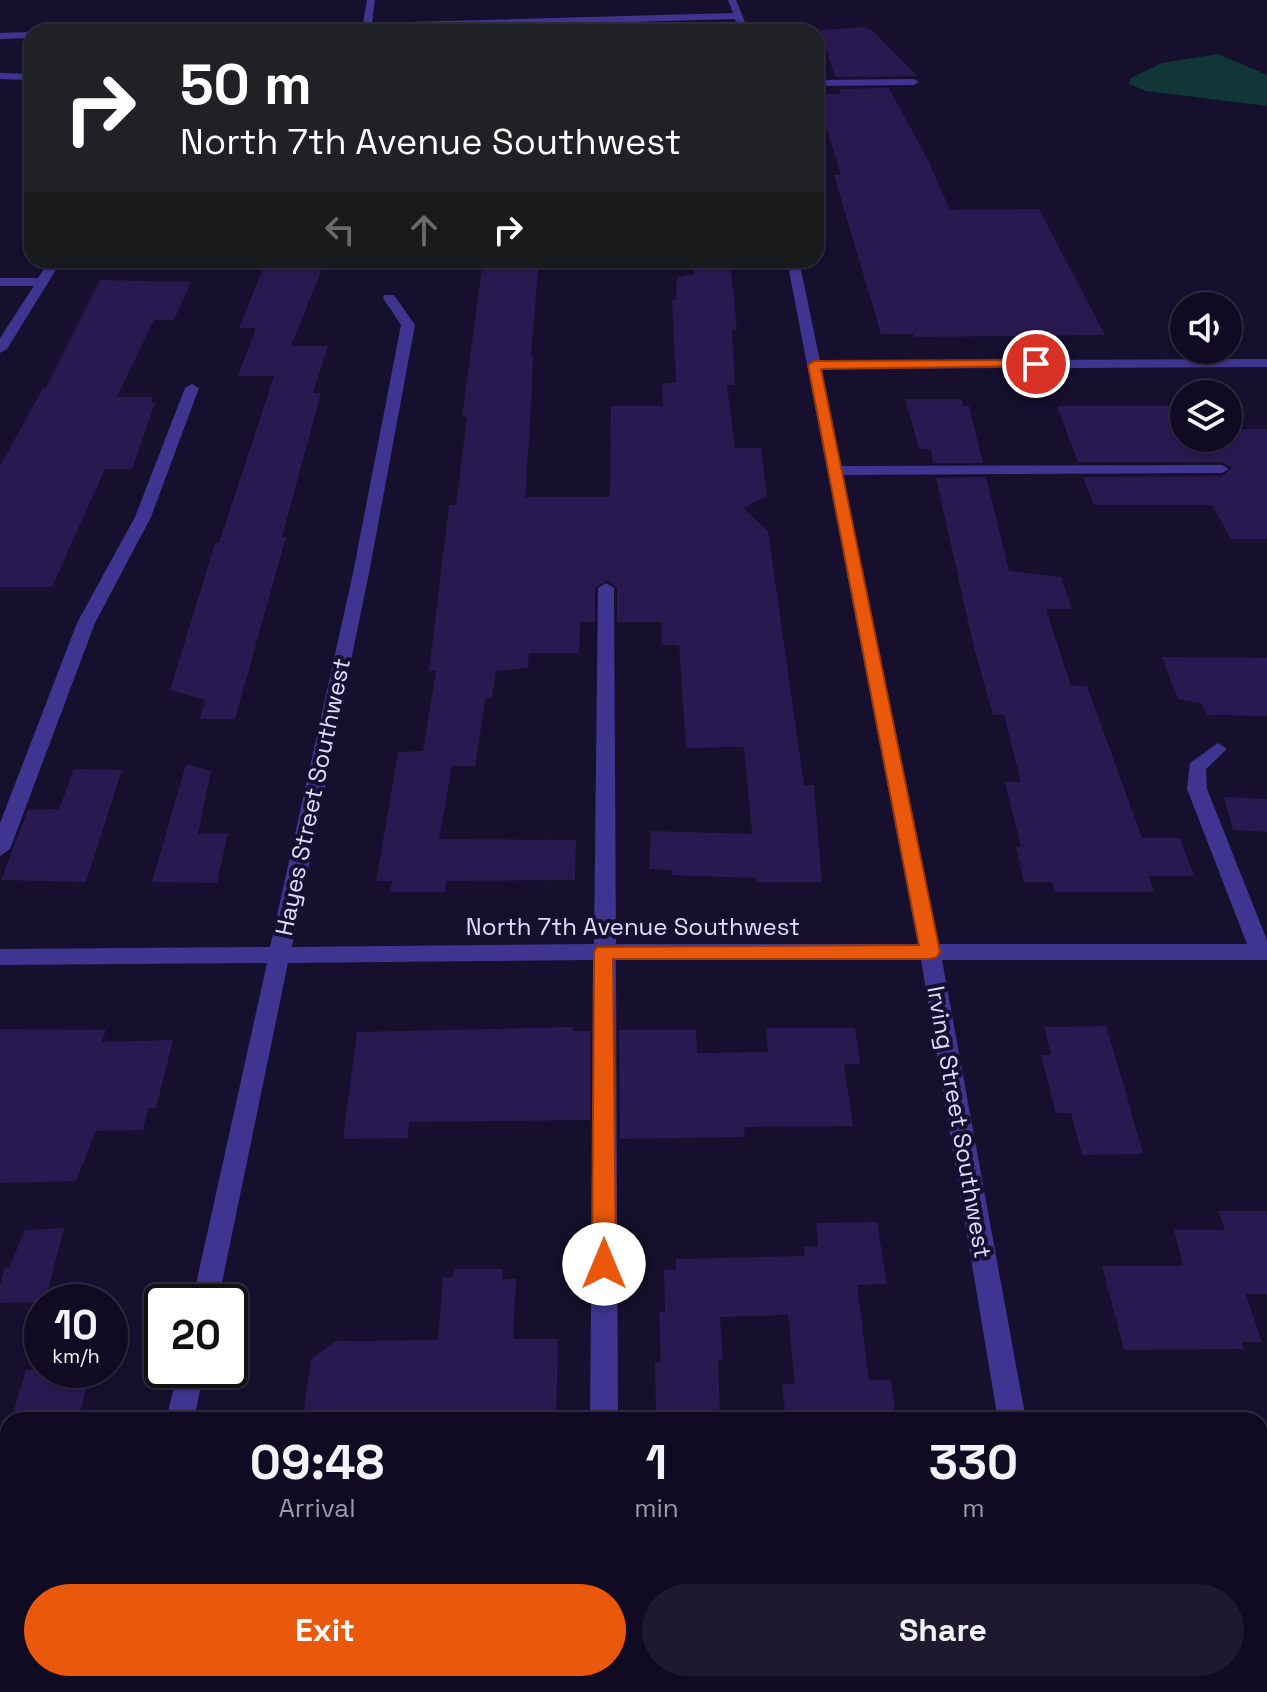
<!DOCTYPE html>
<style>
body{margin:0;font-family:"Space Grotesk",sans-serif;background:#1e192f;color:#f1f3f6;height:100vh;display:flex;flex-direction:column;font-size:30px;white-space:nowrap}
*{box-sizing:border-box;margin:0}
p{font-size:26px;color:#9c9ba5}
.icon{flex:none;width:44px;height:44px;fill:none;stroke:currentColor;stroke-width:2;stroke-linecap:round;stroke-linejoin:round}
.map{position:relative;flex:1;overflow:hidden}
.details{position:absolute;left:0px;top:1412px;width:1268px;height:280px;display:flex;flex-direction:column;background:#100b22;border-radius:24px 24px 0 0;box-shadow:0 2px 6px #0004,0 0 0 2px #302b40}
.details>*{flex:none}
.top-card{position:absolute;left:24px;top:24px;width:800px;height:244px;border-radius:24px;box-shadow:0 2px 6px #0004,0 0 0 2px #302b40;background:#202124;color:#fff;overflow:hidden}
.buttons{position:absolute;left:1170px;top:292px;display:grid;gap:16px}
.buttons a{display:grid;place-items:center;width:72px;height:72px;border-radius:50%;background:#100b22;box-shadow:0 2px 6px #0004,0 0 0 2px #302b40;font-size:40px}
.speed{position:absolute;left:24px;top:1284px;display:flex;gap:16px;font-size:40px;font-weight:700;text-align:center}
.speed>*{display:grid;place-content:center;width:104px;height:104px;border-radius:50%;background:#100b22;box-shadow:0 2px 6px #0004,0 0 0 2px #302b40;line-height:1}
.speed small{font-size:20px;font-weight:400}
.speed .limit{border:4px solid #111;border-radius:12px;background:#fff;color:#111}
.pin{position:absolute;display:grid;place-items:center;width:68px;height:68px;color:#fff;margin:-34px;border:4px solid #fff;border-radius:50%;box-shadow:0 2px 8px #0007}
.me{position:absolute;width:88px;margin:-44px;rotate:0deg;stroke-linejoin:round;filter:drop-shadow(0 0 6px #0008)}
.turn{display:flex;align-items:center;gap:28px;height:168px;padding:0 24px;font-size:36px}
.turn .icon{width:104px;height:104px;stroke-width:2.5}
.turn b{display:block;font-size:56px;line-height:68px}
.lanes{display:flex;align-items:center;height:76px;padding:0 24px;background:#0003;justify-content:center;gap:40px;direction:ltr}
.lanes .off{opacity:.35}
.eta{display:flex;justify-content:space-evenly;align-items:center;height:136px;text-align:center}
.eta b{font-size:48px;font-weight:700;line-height:56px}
.cta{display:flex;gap:16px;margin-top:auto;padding:16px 24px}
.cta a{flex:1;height:92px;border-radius:48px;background:#ea580c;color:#fff;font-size:32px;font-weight:700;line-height:92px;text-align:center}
.cta a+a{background:#1e192f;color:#f1f3f6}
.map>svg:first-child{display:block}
</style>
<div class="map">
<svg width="1267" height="1692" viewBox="0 0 1267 1692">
<rect width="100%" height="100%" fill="#160f2d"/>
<path fill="#113637" d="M1218,54L1267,75V106L1146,91L1129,84L1131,78L1162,63Z"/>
<g fill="#281950">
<path d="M864,27L872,30L917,76L835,77L820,30Z"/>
<path d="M889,88L929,162L950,210L1039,209L1105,335L914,337L913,334H881L834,175H841L816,94H841L839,89Z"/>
<path d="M483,260H539L531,356H533L531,410L525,497H610L611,406H663L662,383H676L672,300H676L677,277L694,274L693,262L730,261L737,330H732L735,385H727L735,448H761L767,496L743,508L768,531L804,785H814L822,882H756V878L671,875L672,870L649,869L651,831L752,834L744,747L686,748L679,645H662L661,622H617V588L608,580L595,588V622H580L579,653H529L528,668L496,671L492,698H486L475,766H452L439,839L576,840L575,880L446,881L445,892H390L392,881H376L398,752L423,751L436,671H429L449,505H456L467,417H462Z"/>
<path d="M263,269H322L291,346H328L313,393H321L282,537H286L235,719H200L205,700L170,690L215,543H219L274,376H238L256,328H239Z"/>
<path d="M100,280L191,282L174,320H154L117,397H153L151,403H155L132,469H105L52,587H0V466L43,388H46Z"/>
<path d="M905,399H961L963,406H969L983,463H933L931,449H919Z"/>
<path d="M1057,406H1184V438H1228V429H1267V539H1231L1212,505H1094L1083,477L1222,476L1232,468L1222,462H1078Z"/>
<path d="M986,477L1009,571L1061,577L1072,609H1046L1071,686H1087L1142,838H1180L1194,876H1149L1154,892H1054L1052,882H1024L1016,847H1021L1005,782H1021L1004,715H993L974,648L936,478Z"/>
<path d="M1162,657L1267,658V716L1207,715L1201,703L1178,699Z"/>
<path d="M186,764L211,771L198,834L228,833L217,883L152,882Z"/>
<path d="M74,769L122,770L86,882L1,880L28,810L59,809Z"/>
<path d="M1224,797L1267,799V832L1233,830Z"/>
<path d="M1106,1026L1124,1086L1143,1154L1082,1155L1071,1113H1056L1041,1055H1051L1044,1027Z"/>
<path d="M573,1027V1031H590V1120L409,1122L408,1138L343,1139L357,1032Z"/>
<path d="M766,1028H855L860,1064H844L853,1126L744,1127L745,1137L620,1139L619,1030H696L697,1053L768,1052Z"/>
<path d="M0,1029L106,1030L102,1042L173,1040L156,1108H148L143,1130L96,1131L76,1181L0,1183Z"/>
<path d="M1218,1211H1267V1294H1246L1262,1342H1242L1244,1349L1124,1350L1102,1266H1183L1174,1230H1225Z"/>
<path d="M877,1222L887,1284L857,1285L869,1380H891L896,1420H786L782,1384H795L788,1315L720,1317L723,1360H718L720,1410L714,1409V1420H656L655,1363L661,1362L659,1312H665L664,1270H676V1259L805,1256L804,1247L818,1246L816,1223Z"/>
<path d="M64,1228L45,1302L0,1303V1285L5,1268H9L25,1230Z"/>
<path d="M454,1269H502V1279H516L513,1339H558L556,1420H335L337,1410H304L311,1359L336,1341L438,1340L443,1277H453Z"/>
<path d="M26,1370H91L78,1420H11Z"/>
</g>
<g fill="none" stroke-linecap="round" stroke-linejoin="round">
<g fill="#3f3590" fill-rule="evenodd">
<path d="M367,0H375L372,23L733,13L728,0H736L749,32H739L735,19L367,30L159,32L164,29L363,24Z"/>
<path d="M32,32V38L0,39V33Z"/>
<path d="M0,73L32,74V80L0,79Z"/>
<path d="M816,80L914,79L919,82L914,85L816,86Z"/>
<path d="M50,260H62L7,349L0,353V338L34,286H0V278H38Z"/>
<path d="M787,260H799L820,361L1267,359V367L821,369L841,466L1222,465L1229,469L1222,473L843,475L939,944H1247L1187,789L1190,763L1218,743L1227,749L1206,769L1207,789L1267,940V960H942L1026,1420H998L921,960H616L618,1420H590L594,960L288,963L218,1302H192L267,963L0,965V949L270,947L353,573L401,325L383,298L384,295H394L415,325L369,573L292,947L594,944L598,588L606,583L614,588L616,944H918Z"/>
<path d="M192,384L199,388L151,517L95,623L10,849L0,856V823L77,623L135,517L185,388Z"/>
<path d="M178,1370H204L194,1420H166Z"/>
<rect x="0" y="1587" width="8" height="30"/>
<path d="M109,1684H141L139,1692H107Z"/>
</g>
</g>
<path fill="#ea580c" stroke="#983908" stroke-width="2" d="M1036,360L1042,364L1040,366L821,369L940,952L937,957L930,959H613L616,1264L612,1271L604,1274L596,1271L592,1264L594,952L597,947L919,945L808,365L814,361Z"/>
<g text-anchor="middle" stroke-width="8" stroke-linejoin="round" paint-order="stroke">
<g font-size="24" fill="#e1daff" stroke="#160f2d">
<text transform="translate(313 797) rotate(-78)" y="8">Hayes Street Southwest</text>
<text x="633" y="935">North 7th Avenue Southwest</text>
<text transform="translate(959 1122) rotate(80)" y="8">Irving Street Southwest</text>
</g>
</g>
</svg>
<div class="buttons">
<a><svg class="icon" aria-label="sound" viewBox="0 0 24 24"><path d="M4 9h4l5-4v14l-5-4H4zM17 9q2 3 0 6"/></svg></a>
<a><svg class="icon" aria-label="layers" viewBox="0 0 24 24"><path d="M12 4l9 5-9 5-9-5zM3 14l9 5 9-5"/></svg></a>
</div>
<div class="speed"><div>10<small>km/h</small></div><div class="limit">20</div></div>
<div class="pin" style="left:1036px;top:364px;background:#d93025"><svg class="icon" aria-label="arrive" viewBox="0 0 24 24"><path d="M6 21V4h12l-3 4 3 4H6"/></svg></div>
<svg class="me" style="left:604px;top:1264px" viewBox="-20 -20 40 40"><circle r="19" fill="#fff"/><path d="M0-13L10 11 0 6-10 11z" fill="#ea580c"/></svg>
<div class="top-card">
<div class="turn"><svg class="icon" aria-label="right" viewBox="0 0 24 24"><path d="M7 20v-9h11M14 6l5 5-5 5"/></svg><div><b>50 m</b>North 7th Avenue Southwest</div></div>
<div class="lanes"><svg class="icon off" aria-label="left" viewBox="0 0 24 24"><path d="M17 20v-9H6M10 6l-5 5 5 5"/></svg><svg class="icon off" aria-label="ahead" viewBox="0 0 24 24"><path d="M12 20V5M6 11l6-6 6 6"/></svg><svg class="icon" aria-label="right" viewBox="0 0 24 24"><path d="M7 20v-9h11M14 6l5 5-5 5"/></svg></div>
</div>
<section class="details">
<div class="eta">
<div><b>09:48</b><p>Arrival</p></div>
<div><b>1</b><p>min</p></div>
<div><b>330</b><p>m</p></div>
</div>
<div class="cta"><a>Exit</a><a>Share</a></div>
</section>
</div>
